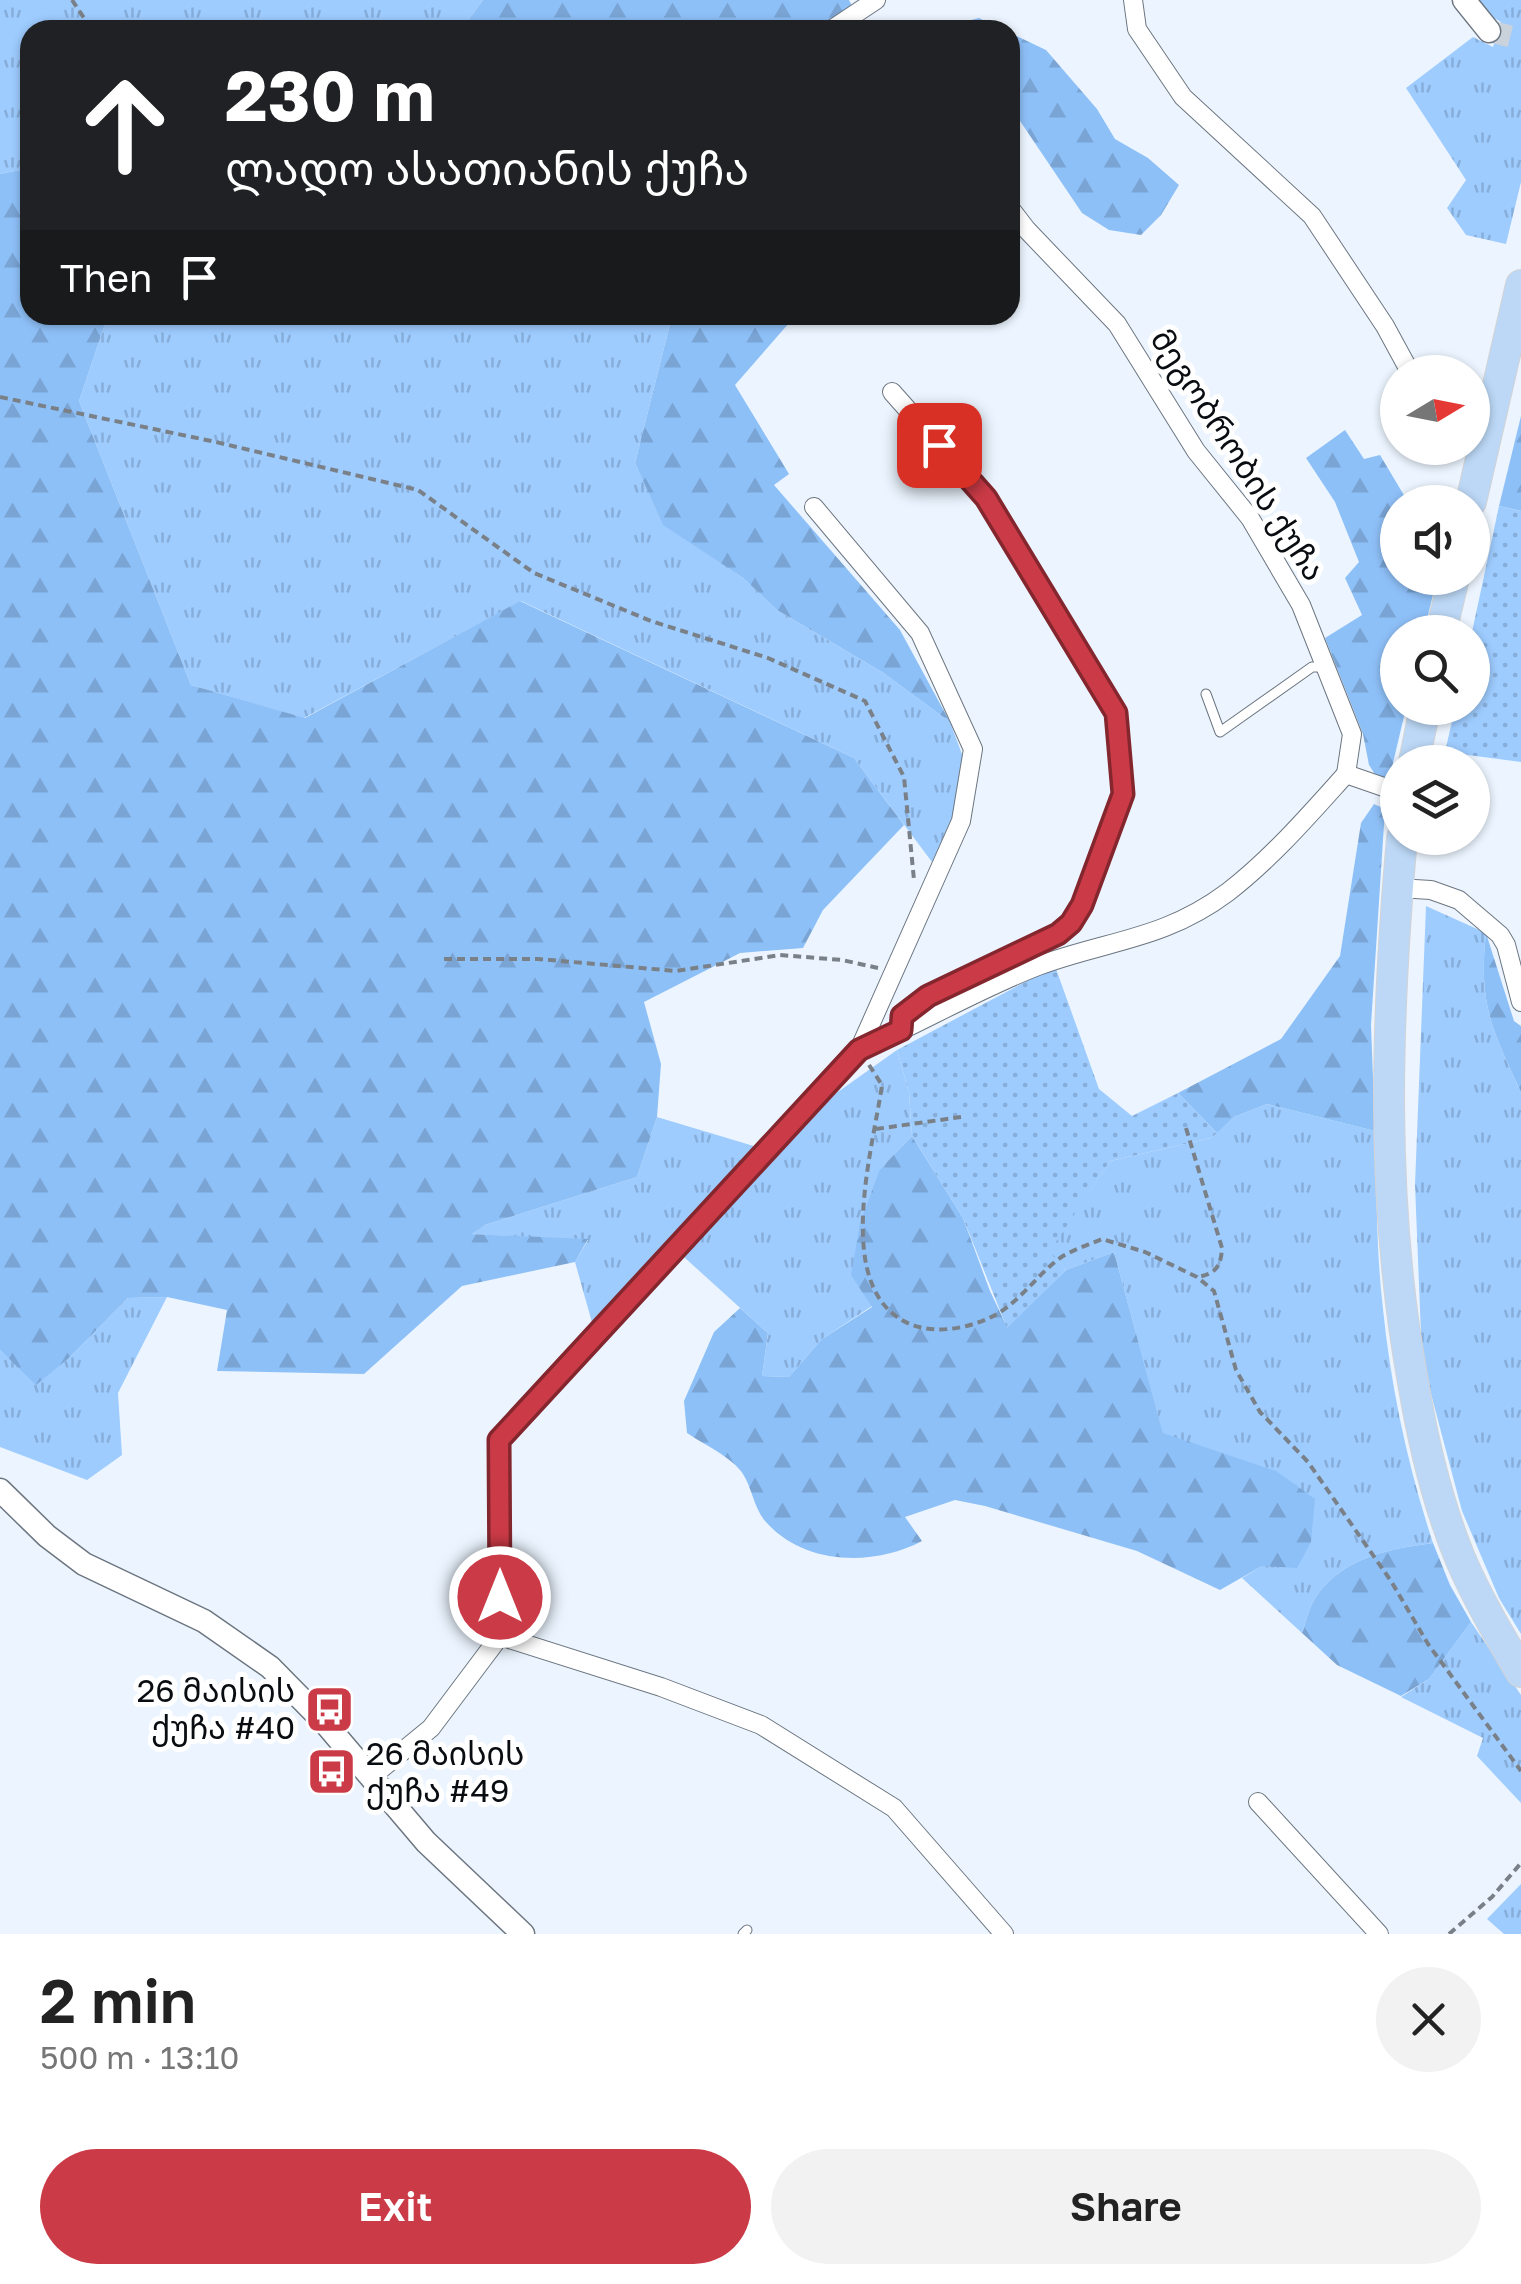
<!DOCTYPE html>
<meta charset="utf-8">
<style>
body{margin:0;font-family:"Golos Text","Noto Sans Georgian",sans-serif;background:#f2f2f2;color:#222;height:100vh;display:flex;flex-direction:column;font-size:38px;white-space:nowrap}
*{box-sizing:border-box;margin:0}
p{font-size:32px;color:#767676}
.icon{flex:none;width:55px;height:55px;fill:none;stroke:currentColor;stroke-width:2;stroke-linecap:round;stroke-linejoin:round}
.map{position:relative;height:1934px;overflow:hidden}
.details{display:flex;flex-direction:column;background:#fff;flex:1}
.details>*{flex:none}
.guide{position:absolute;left:20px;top:20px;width:1000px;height:305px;border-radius:30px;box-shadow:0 2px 8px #0004;background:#202124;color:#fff;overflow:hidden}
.needle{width:65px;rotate:80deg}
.fabs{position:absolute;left:1380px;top:355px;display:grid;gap:20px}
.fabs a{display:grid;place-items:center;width:110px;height:110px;border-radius:50%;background:#fff;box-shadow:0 2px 8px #0004;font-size:50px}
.pin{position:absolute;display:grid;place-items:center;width:85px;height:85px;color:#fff;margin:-42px;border-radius:20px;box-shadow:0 5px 15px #0006}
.me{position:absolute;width:110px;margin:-55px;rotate:0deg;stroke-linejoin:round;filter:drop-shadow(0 0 8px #0008)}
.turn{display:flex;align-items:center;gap:35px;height:210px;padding:0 40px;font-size:45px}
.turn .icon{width:130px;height:130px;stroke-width:2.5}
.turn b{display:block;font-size:70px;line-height:85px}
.then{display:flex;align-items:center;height:95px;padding:0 40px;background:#0003;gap:20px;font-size:38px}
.round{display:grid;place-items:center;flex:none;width:105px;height:105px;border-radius:52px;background:#f2f2f2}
.headline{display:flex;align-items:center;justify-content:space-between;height:170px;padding:0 40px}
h1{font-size:60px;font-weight:600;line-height:75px}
.button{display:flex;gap:20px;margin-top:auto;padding:20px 40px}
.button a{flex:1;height:115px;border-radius:60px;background:#cb3b47;color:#fff;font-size:40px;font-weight:600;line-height:115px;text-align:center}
.button a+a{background:#f2f2f2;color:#222}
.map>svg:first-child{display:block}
</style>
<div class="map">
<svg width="1521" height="1934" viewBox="0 0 1521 1934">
<defs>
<pattern id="grass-tufts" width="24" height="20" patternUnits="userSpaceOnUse" patternTransform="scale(2.5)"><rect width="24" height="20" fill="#9eccff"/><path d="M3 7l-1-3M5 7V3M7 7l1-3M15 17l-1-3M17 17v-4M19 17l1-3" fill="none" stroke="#87aeda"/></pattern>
<pattern id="forest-firs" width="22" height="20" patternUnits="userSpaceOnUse" patternTransform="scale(2.5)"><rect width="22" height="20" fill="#8ec0f8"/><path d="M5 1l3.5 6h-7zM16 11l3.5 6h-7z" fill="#79a4d4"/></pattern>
<pattern id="garden-dots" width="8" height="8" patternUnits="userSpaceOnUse" patternTransform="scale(2.5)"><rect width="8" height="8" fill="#9eccff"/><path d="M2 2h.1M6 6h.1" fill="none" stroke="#87aeda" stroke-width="1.8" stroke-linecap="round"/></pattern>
</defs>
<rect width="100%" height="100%" fill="#ecf5ff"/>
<g fill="url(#grass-tufts)">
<path d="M0,0H483L461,30H30V168L0,174Z"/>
<path d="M1477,0H1521V182L1506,244L1466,235L1447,208L1466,180L1406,88L1473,37L1493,47L1501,22L1489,15Z"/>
<path d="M108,315H548L562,322L587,315H669L670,324L635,463L663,524L743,578L777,610L882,672L950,722L963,757L952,818L932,862L854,758L521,601L304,718L191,685L79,401Z"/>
<path d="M1426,906L1486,933C1478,1003 1492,1030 1521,1092V1634L1499,1598L1462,1511L1422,1360L1415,1185Z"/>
<path d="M897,1050L909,1093L912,1136L880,1169L872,1306L822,1339L789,1377L762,1376L768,1333L685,1258L675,1240L593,1326L575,1262L588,1240L469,1234L485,1225L637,1177L657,1117L757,1147L772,1159L835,1094Z"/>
<path d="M1267,1104L1375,1131C1377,1190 1376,1250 1383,1309C1391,1388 1408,1467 1433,1543C1389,1549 1345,1557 1317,1595C1310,1605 1306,1621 1302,1633L1242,1578L1262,1566L1163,1434L1114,1252L1066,1270L1049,1251L1110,1161L1211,1138L1234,1117Z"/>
<path d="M167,1297L118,1393L122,1455L87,1480L0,1447V1350L36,1384L68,1359L128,1298Z"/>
<path d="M1471,1622L1521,1695V1803L1477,1756L1483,1738L1401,1697L1429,1679Z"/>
<path d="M1521,1884V1934H1504L1487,1919Z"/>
</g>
<g fill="url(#forest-firs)">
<path d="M483,0H849L864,30H461Z"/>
<path d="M979,18L1003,30H931H932Z"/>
<path d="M1010,33L1046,50L1097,109L1115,139L1148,158L1179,185L1161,215L1141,235L1109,230L1082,213L1016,115L1010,111Z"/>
<path d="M30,168V315H108L79,401L191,685L305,718L520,601L854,758L904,825L823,910L803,948L740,953L644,1002L661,1064L657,1117L637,1177L485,1225L471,1234L588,1239L575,1262L462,1286L364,1374L217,1371L227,1310L167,1297L128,1298L68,1359L36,1385L0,1350V174Z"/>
<path d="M669,315H796L735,385L789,474L774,485L900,630L950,722L882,672L777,610L743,578L663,525L635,463L670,324Z"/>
<path d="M1521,416V511L1499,506Z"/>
<path d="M1345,430L1364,459L1380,455L1408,502H1398V578H1437L1424,632H1398V708H1406L1388,784L1378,779L1369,765L1363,734L1325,638L1362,615L1345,578L1359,562L1335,502L1306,458Z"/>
<path d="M1374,804L1385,809L1371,1025L1375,1131L1267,1104L1234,1117L1217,1133L1178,1093L1281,1039L1340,956L1361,823Z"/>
<path d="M1486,933L1514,1021L1521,1026V1092C1492,1030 1478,1003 1486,933Z"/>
<path d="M912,1136L963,1218L990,1291L1007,1327L1066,1270L1114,1252L1163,1433L1276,1471L1315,1499L1311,1542L1297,1568L1262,1566L1220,1590L1137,1551L985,1506L955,1500L905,1517L922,1541C873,1567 804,1565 766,1522C754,1509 752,1488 743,1474C732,1457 703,1444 687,1433L684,1401L714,1332L740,1308L768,1333L762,1376L789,1377L822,1339L872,1307L851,1275L860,1223L880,1169Z"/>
<path d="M1433,1543L1450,1585L1471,1622L1429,1679L1401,1696L1337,1665L1302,1633C1306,1621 1310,1605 1317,1595C1345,1557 1389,1549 1433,1543Z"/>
</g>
<g fill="url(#garden-dots)">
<path d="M1499,506L1521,511V762L1445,752L1455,708H1472V632Z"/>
<path d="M1055,966L1099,1089L1132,1116L1178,1093L1217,1133L1211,1138L1110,1161L1050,1251L1066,1270L1007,1328L963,1218L912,1136L909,1093L897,1050Z"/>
</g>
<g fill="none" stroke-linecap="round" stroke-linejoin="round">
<path stroke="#cad2db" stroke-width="22" stroke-dasharray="22 11" stroke-linecap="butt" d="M1489,31L1521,39"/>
<defs>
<g id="service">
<path d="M1206,694L1220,732L1312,667H1326"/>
<path d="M743,1934L747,1930"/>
</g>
<g id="minor">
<path d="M1133,0L1137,29L1183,97L1312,216L1385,326L1410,372"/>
<path d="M831,30L876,0"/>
<path d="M1010,208L1027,230L1117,324L1196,451L1250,518L1301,605L1352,734L1346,774L1398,792"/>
<path d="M892,392L986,498L1116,713L1123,794L1082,905L1071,923L1057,934L919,1001L903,1017L901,1030"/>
<path d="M1398,888L1431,890L1459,900L1500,935L1506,945L1521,1002"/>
<path d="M859,1050C919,1024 976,990 1038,966C1108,940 1164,940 1228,892C1272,858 1309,815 1346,774"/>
<path d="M500,1636L499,1440L859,1050L961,821L973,749L920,633L814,507"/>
<path d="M500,1636L661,1687L761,1725L894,1808L1004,1934"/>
<path d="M370,1778L431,1728L500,1636"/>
<path d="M1258,1802L1379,1934"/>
</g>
<g id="tertiary">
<path d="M1464,0L1489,31"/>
<path d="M0,1490L47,1536L84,1564L204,1621L270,1667L325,1723L426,1842L523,1934"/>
</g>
<g id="trunk">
<path d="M1471,502L1521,285"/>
<path d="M1441,632L1454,578"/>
<path d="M1414,762L1425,708"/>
<path d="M1402,838C1386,1019 1380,1202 1413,1382C1423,1442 1437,1502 1460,1558C1477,1598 1499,1635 1521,1672"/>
</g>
</defs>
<use href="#service" stroke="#6c7681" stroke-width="11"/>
<use href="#minor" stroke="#6c7681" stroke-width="20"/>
<use href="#tertiary" stroke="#6c7681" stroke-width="25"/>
<use href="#trunk" stroke="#d3d3d4" stroke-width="32"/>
<g stroke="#7a8087" stroke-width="4" stroke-dasharray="8 5" stroke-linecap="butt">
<path d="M72,0L92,30"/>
<path d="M0,397L216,442L418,490L534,573L651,621L768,658L865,701L904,777L914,880"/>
<path d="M444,959H538L676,971L780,955L842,960L878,968"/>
<path d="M869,1065L882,1085C873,1149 831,1291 910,1324C937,1335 972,1328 997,1314C1021,1300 1038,1274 1060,1258C1072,1250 1088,1245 1102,1239L1145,1252L1197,1277L1214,1291L1236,1370L1260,1412L1308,1462L1391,1581L1428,1644L1521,1771"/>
<path d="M1186,1128L1222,1248C1221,1266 1216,1274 1197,1277"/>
<path d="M876,1129L961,1117"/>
<path d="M1449,1934L1492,1897L1521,1863"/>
</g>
<use href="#service" stroke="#fff" stroke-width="9"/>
<use href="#minor" stroke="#fff" stroke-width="18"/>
<use href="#tertiary" stroke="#fff" stroke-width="22"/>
<use href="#trunk" stroke="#bcd8f6" stroke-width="30"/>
</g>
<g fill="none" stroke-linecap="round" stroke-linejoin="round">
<defs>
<path id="route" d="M500,1597L499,1440L859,1050L901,1030L902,1016L928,996L1058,934L1071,923L1082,905L1123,794L1116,713L986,498L939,445"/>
</defs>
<use href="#route" stroke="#84262e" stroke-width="25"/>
<use href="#route" stroke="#cb3b47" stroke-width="18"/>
</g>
<defs>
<symbol id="bus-square" viewBox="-11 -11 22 22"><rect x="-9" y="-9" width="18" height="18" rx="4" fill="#cb3b47" stroke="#fff"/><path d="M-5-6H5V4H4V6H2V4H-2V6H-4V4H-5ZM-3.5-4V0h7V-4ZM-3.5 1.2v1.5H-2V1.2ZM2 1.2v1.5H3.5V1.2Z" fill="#fff"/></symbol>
</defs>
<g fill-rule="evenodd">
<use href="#bus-square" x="302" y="1682" width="55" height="55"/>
<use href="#bus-square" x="304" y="1744" width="55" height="55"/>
</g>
<g text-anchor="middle" stroke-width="10" stroke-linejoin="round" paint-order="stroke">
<g font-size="32" fill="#090c10" stroke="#fff">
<text transform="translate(1238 455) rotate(57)" y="11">მეგობრობის ქუჩა</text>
</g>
<g font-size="32" fill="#090c10" stroke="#fff" text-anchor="end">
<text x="295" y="1702">26 მაისის<tspan x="295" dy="37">ქუჩა #40</tspan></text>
<text x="366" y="1765" text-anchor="start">26 მაისის<tspan x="366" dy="37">ქუჩა #49</tspan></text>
</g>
</g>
</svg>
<div class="fabs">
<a><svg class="needle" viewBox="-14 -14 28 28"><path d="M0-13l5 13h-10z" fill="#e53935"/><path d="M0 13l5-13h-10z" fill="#767676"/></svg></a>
<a><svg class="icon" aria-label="sound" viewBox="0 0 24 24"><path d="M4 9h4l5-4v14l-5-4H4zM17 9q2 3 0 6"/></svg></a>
<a><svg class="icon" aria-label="search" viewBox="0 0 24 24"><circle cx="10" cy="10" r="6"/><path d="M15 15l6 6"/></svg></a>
<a><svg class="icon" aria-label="layers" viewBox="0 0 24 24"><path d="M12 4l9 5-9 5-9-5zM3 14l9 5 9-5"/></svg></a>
</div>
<div class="pin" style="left:939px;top:445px;background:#d93025"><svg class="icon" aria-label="arrive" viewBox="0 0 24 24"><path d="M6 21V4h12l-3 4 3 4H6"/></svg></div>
<svg class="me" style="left:500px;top:1597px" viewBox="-20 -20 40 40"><circle r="17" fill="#cb3b47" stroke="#fff" stroke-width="3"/><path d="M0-11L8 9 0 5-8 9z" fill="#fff"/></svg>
<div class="guide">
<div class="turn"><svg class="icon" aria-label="ahead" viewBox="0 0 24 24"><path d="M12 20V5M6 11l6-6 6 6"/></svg><div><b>230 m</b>ლადო ასათიანის ქუჩა</div></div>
<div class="then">Then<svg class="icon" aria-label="arrive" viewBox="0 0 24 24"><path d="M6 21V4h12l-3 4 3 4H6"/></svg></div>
</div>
</div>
<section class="details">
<div class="headline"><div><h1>2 min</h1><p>500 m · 13:10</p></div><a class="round"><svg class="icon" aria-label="close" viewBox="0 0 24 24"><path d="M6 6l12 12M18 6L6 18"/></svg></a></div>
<div class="button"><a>Exit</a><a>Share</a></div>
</section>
